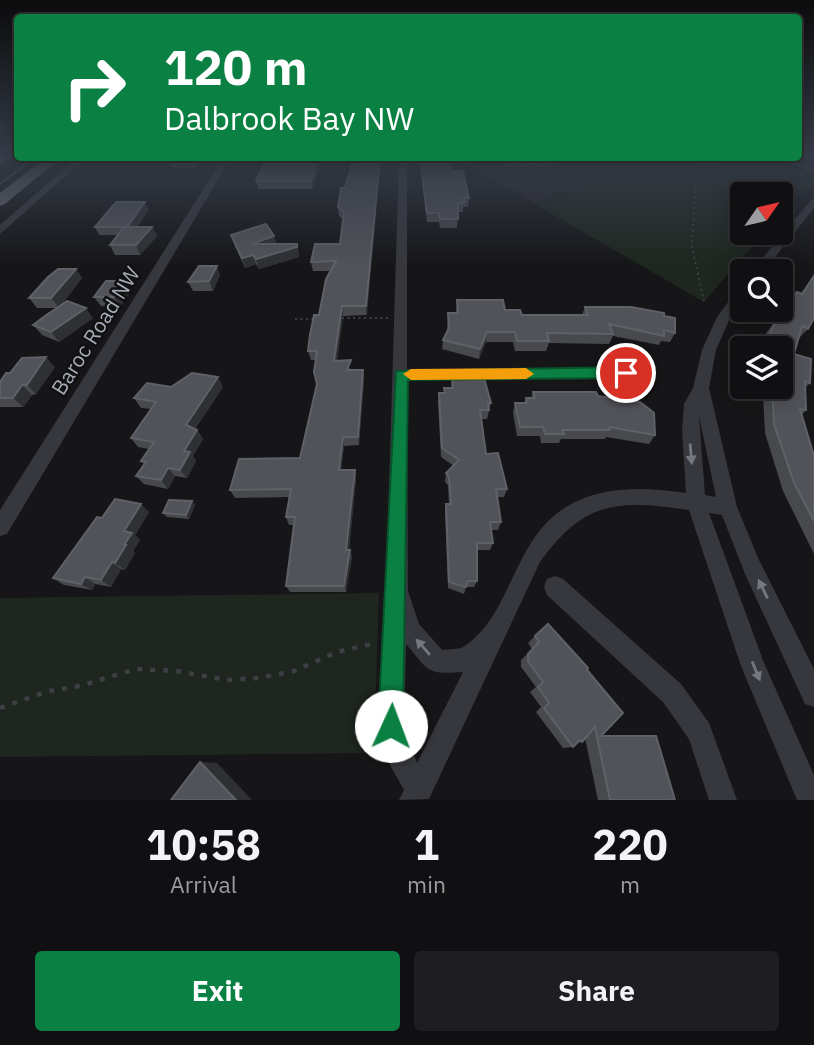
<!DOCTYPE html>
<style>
body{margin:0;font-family:"IBM Plex Sans",sans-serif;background:#1e1e20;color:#f1f3f6;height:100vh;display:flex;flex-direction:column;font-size:26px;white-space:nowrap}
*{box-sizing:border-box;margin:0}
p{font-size:23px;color:#9c9d9f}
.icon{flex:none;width:38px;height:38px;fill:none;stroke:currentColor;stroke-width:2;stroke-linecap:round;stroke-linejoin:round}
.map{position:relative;height:800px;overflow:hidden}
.side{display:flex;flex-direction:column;background:#101012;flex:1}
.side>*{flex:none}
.top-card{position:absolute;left:14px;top:14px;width:788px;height:147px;border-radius:7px;box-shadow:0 4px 18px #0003,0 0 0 2px #303032;background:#0b8043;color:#fff;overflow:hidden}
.needle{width:46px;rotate:56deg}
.fabs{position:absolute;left:730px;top:182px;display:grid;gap:14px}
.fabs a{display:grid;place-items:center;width:63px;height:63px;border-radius:7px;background:#101012;box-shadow:0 4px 18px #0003,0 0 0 2px #303032;font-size:35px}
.pin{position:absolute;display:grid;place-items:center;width:60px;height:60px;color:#fff;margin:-30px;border:4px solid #fff;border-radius:50%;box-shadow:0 2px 7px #0007}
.me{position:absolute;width:77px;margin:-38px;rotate:2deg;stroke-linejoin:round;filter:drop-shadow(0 0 5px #0008)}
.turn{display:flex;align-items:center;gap:24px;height:147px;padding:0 35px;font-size:32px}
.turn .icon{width:91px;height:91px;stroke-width:2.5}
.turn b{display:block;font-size:49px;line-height:60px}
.eta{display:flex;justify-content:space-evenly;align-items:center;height:119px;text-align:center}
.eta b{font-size:42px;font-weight:700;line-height:49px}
.button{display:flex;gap:14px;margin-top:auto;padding:14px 35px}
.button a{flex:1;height:80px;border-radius:7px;background:#0b8043;color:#fff;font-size:28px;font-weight:700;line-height:80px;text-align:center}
.button a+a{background:#1e1e20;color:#f1f3f6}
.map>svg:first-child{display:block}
</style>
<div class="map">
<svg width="814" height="800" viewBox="0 0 814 800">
<rect width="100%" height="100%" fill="#161618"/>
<path fill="#222225" d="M455,158H624L631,169L535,204Z"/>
<g fill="#1e261f">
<path d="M624,158H762L814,176V186L793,199L781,213L780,194H742V233H764L704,302L535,204L630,169Z"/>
<path d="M548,174L569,183C549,188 536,194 517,180L520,177Z"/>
<path d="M379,593L374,753L0,757V598Z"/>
</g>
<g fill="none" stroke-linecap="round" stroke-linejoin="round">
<g stroke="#3d3f44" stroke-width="2" stroke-dasharray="2 3.5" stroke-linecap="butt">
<path d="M697,158L692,247L704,301"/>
<path d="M698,163L788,174"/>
<path d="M342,318H388"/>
<path d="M295,319H314"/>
</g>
<path stroke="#3d3f44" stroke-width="4.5" stroke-dasharray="5 8" stroke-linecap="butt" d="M0,708L49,691L80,686L136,669L177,671L227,680L258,678L294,671L337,652L376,643"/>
<g fill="#37383d" fill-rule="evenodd">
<path d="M77,158H86L0,234V225Z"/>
<path d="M223,158H231L7,534L0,536V510Z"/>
<path d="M399,158H407V369L626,368L633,373L626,378L407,379L408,591L419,624L442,650C448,649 457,650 463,647C512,616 512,540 566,507C602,485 646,487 686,493L682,431L684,404L693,388L702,350L717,317L738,289L742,288V301L730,318L716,350L709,388L737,507L759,560L814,669V707L805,704L745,574L722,515L709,513L764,663L814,775V800H797L741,666L689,510C617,500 585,500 540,562L429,799L399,800L404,790L390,765L378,726L386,587ZM699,416L716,497L705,495ZM406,644C429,671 426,675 463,672L417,763L404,726Z"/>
<path d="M775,158H786L814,167V173Z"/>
<path d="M814,199V208L764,271H752L811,200Z"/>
<path d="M555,576L563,579L681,684L709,723L737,800H709L689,739L663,702L547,595L544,587L547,579Z"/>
</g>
<g fill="#63666e" fill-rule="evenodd">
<path d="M0,155H13L0,164Z"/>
<path d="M45,158H60L5,204L0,206V193Z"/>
</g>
<path stroke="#4a4c52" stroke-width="2" d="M0,184L34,158"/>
</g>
<g fill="#47494d">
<path d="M802,155H814V160L802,157Z"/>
<path d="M166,158H204L197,168L173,169L169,165Z"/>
<path d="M322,158L312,189H258L256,181L288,163Z"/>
<path d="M354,158L367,315L343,316L337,360L352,370H363L364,379L359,445L344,446L341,470H355L356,479L349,550H350L352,557L346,592H290L286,586L294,525H289L286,517L289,497L235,498L230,490L300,458L317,384L316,360H311L308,351L331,271H313L311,262L340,244L343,219L339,216L338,207Z"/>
<path d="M419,158H445L448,164L469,198L468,207H463V212H458L457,228H440L439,222H427Z"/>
<path d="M494,158H574L540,169L532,164L512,169Z"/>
<path d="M145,202L148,210L137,227H152L157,236L140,255H115L110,245L118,235H99L95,227Z"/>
<path d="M231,235L276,244H297L299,257L259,269L256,264L245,268L234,244Z"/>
<path d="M76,269L82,278L62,304L93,318L59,342L42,335L33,325L56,308H37L29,298Z"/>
<path d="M814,274V321L813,320L808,329L799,338L794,354L810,383L805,388L806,410L802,415L814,456V554L783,491L765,433L763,395L769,389V387H780V348H760L767,332L797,292L801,294Z"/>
<path d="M220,275L213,291H193L188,282Z"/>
<path d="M125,281L131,291L120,307L101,306L94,297Z"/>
<path d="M457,300L505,310L522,315H582L585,307L664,316L675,333L670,342L661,341L659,345L613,336L609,344L549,343L546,351H515L513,342H486L479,359L442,349L443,340L447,331L448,313H456Z"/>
<path d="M55,367L36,394L32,395L23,407H0V382Z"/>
<path d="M452,378L491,403L487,419H481L486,454L507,489L504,497H497L501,522L498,530H491L493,543L490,550H477V581L474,587H466L464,594L448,588L445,512L446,504H449L448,485L445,482L446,473L454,466L441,457L438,402L439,393H444V388H451Z"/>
<path d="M171,387H223L195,429L197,430L203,439L193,456L196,461L187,478L175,476L168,489L144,484L136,476L144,464L141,461L149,449L138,447L131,438L151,409L141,408L134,398Z"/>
<path d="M533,392L598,396L655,435L649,444L606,437L605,439H561L559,443H541L540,436H517L513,413L515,403H524L526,398H531Z"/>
<path d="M192,501L195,505L189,519L167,517L163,513Z"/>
<path d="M149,512L135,535L140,540L133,551L135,553L125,570L121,569L111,587L95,584L92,590L64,585L53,578L102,518Z"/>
<path d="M535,636L587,670L601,736L675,800H598L585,738L582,742L576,743L573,747L563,748L536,712L541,707L530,692L536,687L521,667V660L532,649L528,643Z"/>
</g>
<g fill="#2f3033">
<path d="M193,158H204L197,168Z"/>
<path d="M318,158H322L312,189L311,181Z"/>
<path d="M380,158H381L367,315L366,306Z"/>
<path d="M514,158H533L532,164L512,169Z"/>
<path d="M542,158H574L540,169Z"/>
<path d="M145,202L148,210L131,234L127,227Z"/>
<path d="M152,227L157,236L140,255L136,245Z"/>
<path d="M274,236L277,245L252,244Z"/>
<path d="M297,247L299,257L259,269L256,259Z"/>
<path d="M253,255L256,264L245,268L242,258Z"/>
<path d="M217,266L220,275L213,291L209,281Z"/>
<path d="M76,269L82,278L59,308L51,298Z"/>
<path d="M125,281L131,291L120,307L114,297Z"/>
<path d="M342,306L343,316L336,370L334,361Z"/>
<path d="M86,308L93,318L59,342L51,332Z"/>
<path d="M487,332L486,342L479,359L480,349Z"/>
<path d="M46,357L55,367L36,394L27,385Z"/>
<path d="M363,370L364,379L359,445L358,437Z"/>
<path d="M218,377L223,387L191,435L186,425Z"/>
<path d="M22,385L32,395L23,407L13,398Z"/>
<path d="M197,430L203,439L193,456L196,461L187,478L180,470L184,451Z"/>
<path d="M343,437L344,446L340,479L339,470Z"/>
<path d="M168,468L175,476L168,489L161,480Z"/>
<path d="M355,470L356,479L348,557L346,550Z"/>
<path d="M192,501L195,505L189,519L186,515Z"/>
<path d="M141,504L149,512L135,535L140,540L133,551L135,553L125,570L115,563L124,545V531Z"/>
<path d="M350,550L352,557L346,592L344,586Z"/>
<path d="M112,562L121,569L111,587L101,580Z"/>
<path d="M85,577L95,584L92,590L81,584Z"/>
<path d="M200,762L217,763L252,800H236Z"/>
</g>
<g fill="#525359" stroke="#5f6168" stroke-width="2">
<path d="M290,158H318L311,181H256L264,164L288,163Z"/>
<path d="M354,158H380L366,306H342L334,361L351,360L347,370H363L358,437H343L339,470H355L346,550H350L344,586H286L295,517H286L291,489L230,490L239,459L300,458L317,384L314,372L317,351H308L310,335L314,315H319L326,279L336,261L311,262L315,244H340L344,212L338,207L341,188H345Z"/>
<path d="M420,158H445L448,164H451L452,171H463L469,198H464V203H458V219H440L439,213H427Z"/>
<path d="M116,202H145L127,227H95Z"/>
<path d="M266,224L274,236L252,244H297V247L256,259L253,255L242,258L231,235Z"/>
<path d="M124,227H152L136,245H110Z"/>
<path d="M199,266H217L209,281L188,282Z"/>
<path d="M58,269H76L51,298H29L48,277Z"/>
<path d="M814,276V318L808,329L802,326L794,354L811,359L810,383L805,381L806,410L800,409L814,456V521L794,483L774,424L772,387H780V348H764L775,322L797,292L802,294Z"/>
<path d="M106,281H125L114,297H94Z"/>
<path d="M457,300H503L505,310H520L522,315H588L585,307H631L664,313V316L675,318V333L664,330V336L609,324L613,334L547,333L549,341H517L515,332H487L480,349L443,340L449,328L448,313H458Z"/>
<path d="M67,301L86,308L51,332L33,325L45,316Z"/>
<path d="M46,357L27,385H22L13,398H0V382L6,373H10L22,358Z"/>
<path d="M192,373L218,377L186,425L197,430L184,451L190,452L180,470L168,468L161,480L136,476L146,462L141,461L154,442L131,438L156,402L134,398L147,383L171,387Z"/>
<path d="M452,378H484L491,403H488L489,410H480L486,454L498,453L507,489H496L501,522H490L493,543H477V581H468L466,587L449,582L446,504H451L449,477L446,473L459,460L442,448L439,393H445L444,388H453Z"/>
<path d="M533,392H596L598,396L640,402L654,413L655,435L609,427L610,430H562L564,434H545L543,427H520L515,403H527L526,398H535Z"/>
<path d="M115,499L141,504L124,531L132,533L124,545H126L115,563L112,562L101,580L85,577L81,584L53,578L97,517L102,518Z"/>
<path d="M169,500L192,501L186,515L163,513Z"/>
<path d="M548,624L588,668L587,670L623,713L601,736H656L675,800H610L595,727L582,742L580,740L573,747L544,708L549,703L538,687L543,682L528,661V654L539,642L535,636Z"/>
<path d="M200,762L236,800H171Z"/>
</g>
<defs><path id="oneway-solid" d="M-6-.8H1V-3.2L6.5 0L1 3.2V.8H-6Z" transform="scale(1.75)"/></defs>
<g fill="#757881">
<use href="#oneway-solid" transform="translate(691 454) rotate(85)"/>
<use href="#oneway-solid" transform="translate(763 589) rotate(-116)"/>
<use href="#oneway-solid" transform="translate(423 647) rotate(-131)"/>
<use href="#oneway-solid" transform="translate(756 671) rotate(68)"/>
</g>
<linearGradient id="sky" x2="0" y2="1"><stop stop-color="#0c0c0d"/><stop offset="0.58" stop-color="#363c48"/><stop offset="1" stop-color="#363c48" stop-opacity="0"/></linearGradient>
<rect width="814" height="267" fill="url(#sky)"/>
<path fill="#0b8043" stroke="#07532c" stroke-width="2" d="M626,367L634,373L626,378L408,380L403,726L400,735L391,739L382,735L378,726L396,371Z"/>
<path fill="#f59e0b" d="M526,368L534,374L526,379L411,380L403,374L411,369Z"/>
<g text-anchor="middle" stroke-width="5" stroke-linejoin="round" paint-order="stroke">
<g font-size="21" fill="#a8adb8" stroke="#111113">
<text transform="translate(96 331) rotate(-58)" y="7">Baroc Road NW</text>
</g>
</g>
</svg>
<div class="fabs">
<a><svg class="needle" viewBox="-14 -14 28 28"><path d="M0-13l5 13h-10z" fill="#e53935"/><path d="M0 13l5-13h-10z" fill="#9c9d9f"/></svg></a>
<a><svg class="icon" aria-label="search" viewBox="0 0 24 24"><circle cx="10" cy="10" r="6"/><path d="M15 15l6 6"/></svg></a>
<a><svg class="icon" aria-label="layers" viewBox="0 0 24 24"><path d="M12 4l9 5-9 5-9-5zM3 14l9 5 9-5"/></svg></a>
</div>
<div class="pin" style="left:626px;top:373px;background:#d93025"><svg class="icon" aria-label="arrive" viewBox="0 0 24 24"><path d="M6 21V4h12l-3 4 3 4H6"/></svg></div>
<svg class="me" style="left:391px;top:726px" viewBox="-20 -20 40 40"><circle r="19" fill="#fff"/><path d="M0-13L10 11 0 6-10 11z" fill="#0b8043"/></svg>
<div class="top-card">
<div class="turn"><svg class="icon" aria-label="right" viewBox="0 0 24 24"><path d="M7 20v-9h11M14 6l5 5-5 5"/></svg><div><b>120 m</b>Dalbrook Bay NW</div></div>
</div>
</div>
<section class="side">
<div class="eta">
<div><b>10:58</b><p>Arrival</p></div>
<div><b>1</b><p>min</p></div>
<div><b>220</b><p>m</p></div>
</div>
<div class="button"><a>Exit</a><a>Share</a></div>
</section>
